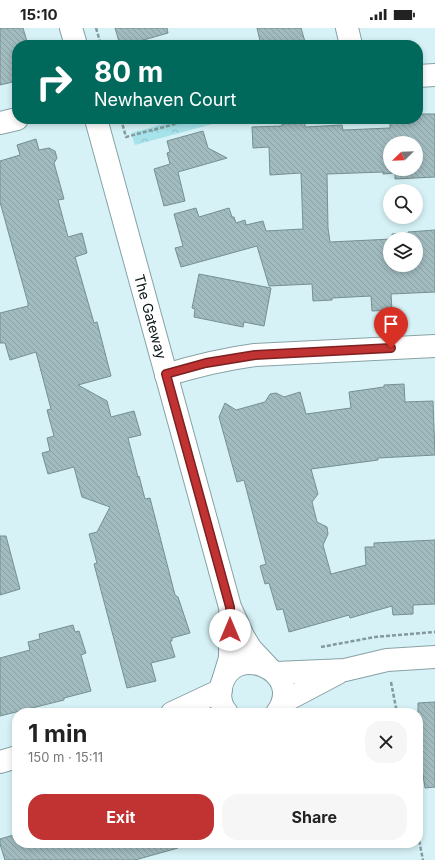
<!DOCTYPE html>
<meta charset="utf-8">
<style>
body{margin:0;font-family:Inter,sans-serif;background:#f6f6f6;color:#222;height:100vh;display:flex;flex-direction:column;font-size:15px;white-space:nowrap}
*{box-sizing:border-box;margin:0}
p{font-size:13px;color:#767676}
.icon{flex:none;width:22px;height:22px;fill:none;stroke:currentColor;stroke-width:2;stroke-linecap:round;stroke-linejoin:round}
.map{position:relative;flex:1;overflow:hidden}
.panel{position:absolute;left:12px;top:680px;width:411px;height:140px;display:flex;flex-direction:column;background:#fff;border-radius:16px;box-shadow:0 2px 6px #0003}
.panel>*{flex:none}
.banner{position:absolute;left:12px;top:12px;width:411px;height:84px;border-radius:16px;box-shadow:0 2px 6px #0003;background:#00695c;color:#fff;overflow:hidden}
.needle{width:26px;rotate:247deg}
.fabs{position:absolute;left:383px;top:108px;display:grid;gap:8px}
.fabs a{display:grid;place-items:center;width:40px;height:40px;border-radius:50%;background:#fff;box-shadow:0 2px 6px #0003;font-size:20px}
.pin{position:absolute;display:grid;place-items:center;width:34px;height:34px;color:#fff;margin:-41px -17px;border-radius:50% 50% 50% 0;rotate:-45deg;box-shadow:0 0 4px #0007}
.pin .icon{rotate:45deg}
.me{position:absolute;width:44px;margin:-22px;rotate:0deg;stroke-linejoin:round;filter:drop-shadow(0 0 3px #0008)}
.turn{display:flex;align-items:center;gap:14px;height:84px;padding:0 16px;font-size:18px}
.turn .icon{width:52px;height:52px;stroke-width:2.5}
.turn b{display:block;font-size:28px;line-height:34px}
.round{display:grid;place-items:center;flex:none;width:42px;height:42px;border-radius:16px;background:#f6f6f6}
.summary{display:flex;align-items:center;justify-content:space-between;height:68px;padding:0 16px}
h1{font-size:24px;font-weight:700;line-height:30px}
.action{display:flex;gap:8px;margin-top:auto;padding:8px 16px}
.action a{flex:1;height:46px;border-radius:16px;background:#c13232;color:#fff;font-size:16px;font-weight:700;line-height:46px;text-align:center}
.action a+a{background:#f6f6f6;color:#222}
.status{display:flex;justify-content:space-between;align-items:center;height:28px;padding:0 20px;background:#fff;direction:ltr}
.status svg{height:11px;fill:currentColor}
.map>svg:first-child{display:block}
</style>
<div class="status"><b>15:10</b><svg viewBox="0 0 49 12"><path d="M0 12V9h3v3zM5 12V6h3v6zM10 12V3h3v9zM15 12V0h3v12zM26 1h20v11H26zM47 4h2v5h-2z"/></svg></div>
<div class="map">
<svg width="435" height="832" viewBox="0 0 435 832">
<defs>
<pattern id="park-crowns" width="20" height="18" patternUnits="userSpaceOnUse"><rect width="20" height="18" fill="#a6e2e9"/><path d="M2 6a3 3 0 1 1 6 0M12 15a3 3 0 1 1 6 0" fill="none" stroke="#8ec1c7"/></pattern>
<pattern id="building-back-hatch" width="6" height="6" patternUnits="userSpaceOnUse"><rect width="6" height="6" fill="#a1bbbf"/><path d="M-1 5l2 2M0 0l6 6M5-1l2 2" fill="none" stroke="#89a0a4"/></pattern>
</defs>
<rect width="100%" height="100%" fill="#d6f2f6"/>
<path fill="url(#park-crowns)" d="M182,91H231L135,117L131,105Z"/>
<g fill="url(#building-back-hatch)" stroke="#758f92" fill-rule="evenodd">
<path d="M0,0H23L28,17H17V53L0,57Z"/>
<path d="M115,0H167L168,5L126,17H120Z"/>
<path d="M257,0H301L306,17H261Z"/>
<path d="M418,86H435V149L395,151V145L383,146V144L327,146L328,200L330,214L392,211V206L408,205V204L435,202V264L391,266L392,282L372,283L371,268L332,270V272L313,273L312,256L269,258L257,218L181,239L175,220L183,218L174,186L196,180L199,189L229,180L232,189H234L236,195L245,192L246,197L263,193L266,203L303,201L301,145L270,147L269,119L253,120L252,99L282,98V96L305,95V99L342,97L343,102L390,100V91H418ZM390,115H416V141H390ZM390,211H416V237H390Z"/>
<path d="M203,103L208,120L227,130L178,144L185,173L164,178L154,141L170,136L167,125L170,124L167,113Z"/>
<path d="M36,111L39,122L49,120L55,123L57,130L54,135L64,171L58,172L68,209L82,205L87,225L75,229L94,295L97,294L111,348L78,357L107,373L111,389L134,383L141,407L128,410L138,449L139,448L145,471L150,470L175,567L178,569L190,605L172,610V613H170L175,629L151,635L156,653L127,660L94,536L97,535L89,506L97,504L110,479L82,469L74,439L48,446L42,425L50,423L47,410L54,408L47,382L51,381L36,324L10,332L5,315H0V285L28,278V275L0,174V133L20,127L17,117Z"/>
<path d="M199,246L271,260L264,298L244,294L243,299L194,289L195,281L192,280Z"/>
<path d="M404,356L405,374L433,373L435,427L378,430V432L311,441L318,466L312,474L317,494L327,499L328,506L323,517L331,546L366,537L365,519H374V515L435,512V576L413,577V586L393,587L392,578L350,590L349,587L289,604L283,581L277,582L269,555L265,556L260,538L266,536L244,452L237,454L219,389L225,375L236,382L265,374L270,366L276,365L284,369L300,364L306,386L351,380L349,364L384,359V357Z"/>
<path d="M0,508H6L20,561L0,567Z"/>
<path d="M73,597L75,604L79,603L86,625L81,627L91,663L64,670V672L0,688V630L30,622L28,614L40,611L39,606Z"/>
<path d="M435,674V759L425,760L418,715V675Z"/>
<path d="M17,806V815H177L178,820L135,832H5L0,816V811Z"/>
</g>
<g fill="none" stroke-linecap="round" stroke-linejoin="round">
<defs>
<g id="minor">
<path d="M71,0L76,17"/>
<path d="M347,0L351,17"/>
<path d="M418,48L435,47"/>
<path id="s1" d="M96,91L230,579L243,608L251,621L267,638"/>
<path d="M0,95L17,91"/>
<path d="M166,347C196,338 225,331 255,327L435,318"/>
<path d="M276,645L345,642L387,632L435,629"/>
<path d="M224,650L230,630V586"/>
<path d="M283,674L338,645"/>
<path d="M172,685L221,662"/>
<path d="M227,685C221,678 219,668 221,659C232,611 307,643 277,685"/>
<path d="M0,734L17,729"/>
</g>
</defs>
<use href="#minor" stroke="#88a2a5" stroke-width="24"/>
<g stroke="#84999c" stroke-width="2.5" stroke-dasharray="4 2" stroke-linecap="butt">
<path d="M96,0L101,17"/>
<path d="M121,91L126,109L194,91"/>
<path d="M321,619L375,609L435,604"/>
<path d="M391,654L397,685"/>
<path d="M418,807L423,832"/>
</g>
<use href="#minor" stroke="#fff" stroke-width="22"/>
</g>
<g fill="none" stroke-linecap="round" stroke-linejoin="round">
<defs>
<path id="route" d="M230,602V579L166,346L206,335L255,327L391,320"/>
</defs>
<use href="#route" stroke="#7d2020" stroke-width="10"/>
<use href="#route" stroke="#c13232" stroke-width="7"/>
</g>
<g text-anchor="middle" stroke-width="3" stroke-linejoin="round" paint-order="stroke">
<g font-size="14" fill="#0d1719" stroke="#fff">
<text dy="5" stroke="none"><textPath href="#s1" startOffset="205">The Gateway</textPath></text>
</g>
</g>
</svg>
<div class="fabs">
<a><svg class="needle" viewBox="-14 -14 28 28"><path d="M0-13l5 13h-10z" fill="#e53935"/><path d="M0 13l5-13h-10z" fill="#767676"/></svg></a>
<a><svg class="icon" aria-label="search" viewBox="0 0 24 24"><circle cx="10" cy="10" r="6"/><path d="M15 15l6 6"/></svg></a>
<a><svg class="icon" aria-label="layers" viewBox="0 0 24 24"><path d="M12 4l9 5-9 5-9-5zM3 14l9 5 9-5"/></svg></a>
</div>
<div class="pin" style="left:391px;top:320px;background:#d93025"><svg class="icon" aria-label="arrive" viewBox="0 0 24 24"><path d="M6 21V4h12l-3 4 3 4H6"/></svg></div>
<svg class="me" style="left:230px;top:602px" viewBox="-20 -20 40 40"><circle r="19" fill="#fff"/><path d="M0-13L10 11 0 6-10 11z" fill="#c13232"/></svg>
<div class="banner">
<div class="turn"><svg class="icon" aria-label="right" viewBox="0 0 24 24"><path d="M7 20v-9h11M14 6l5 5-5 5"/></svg><div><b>80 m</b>Newhaven Court</div></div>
</div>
<section class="panel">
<div class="summary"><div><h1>1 min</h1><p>150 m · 15:11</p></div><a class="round"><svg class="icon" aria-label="close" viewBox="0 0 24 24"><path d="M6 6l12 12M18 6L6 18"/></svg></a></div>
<div class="action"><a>Exit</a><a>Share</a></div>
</section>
</div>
